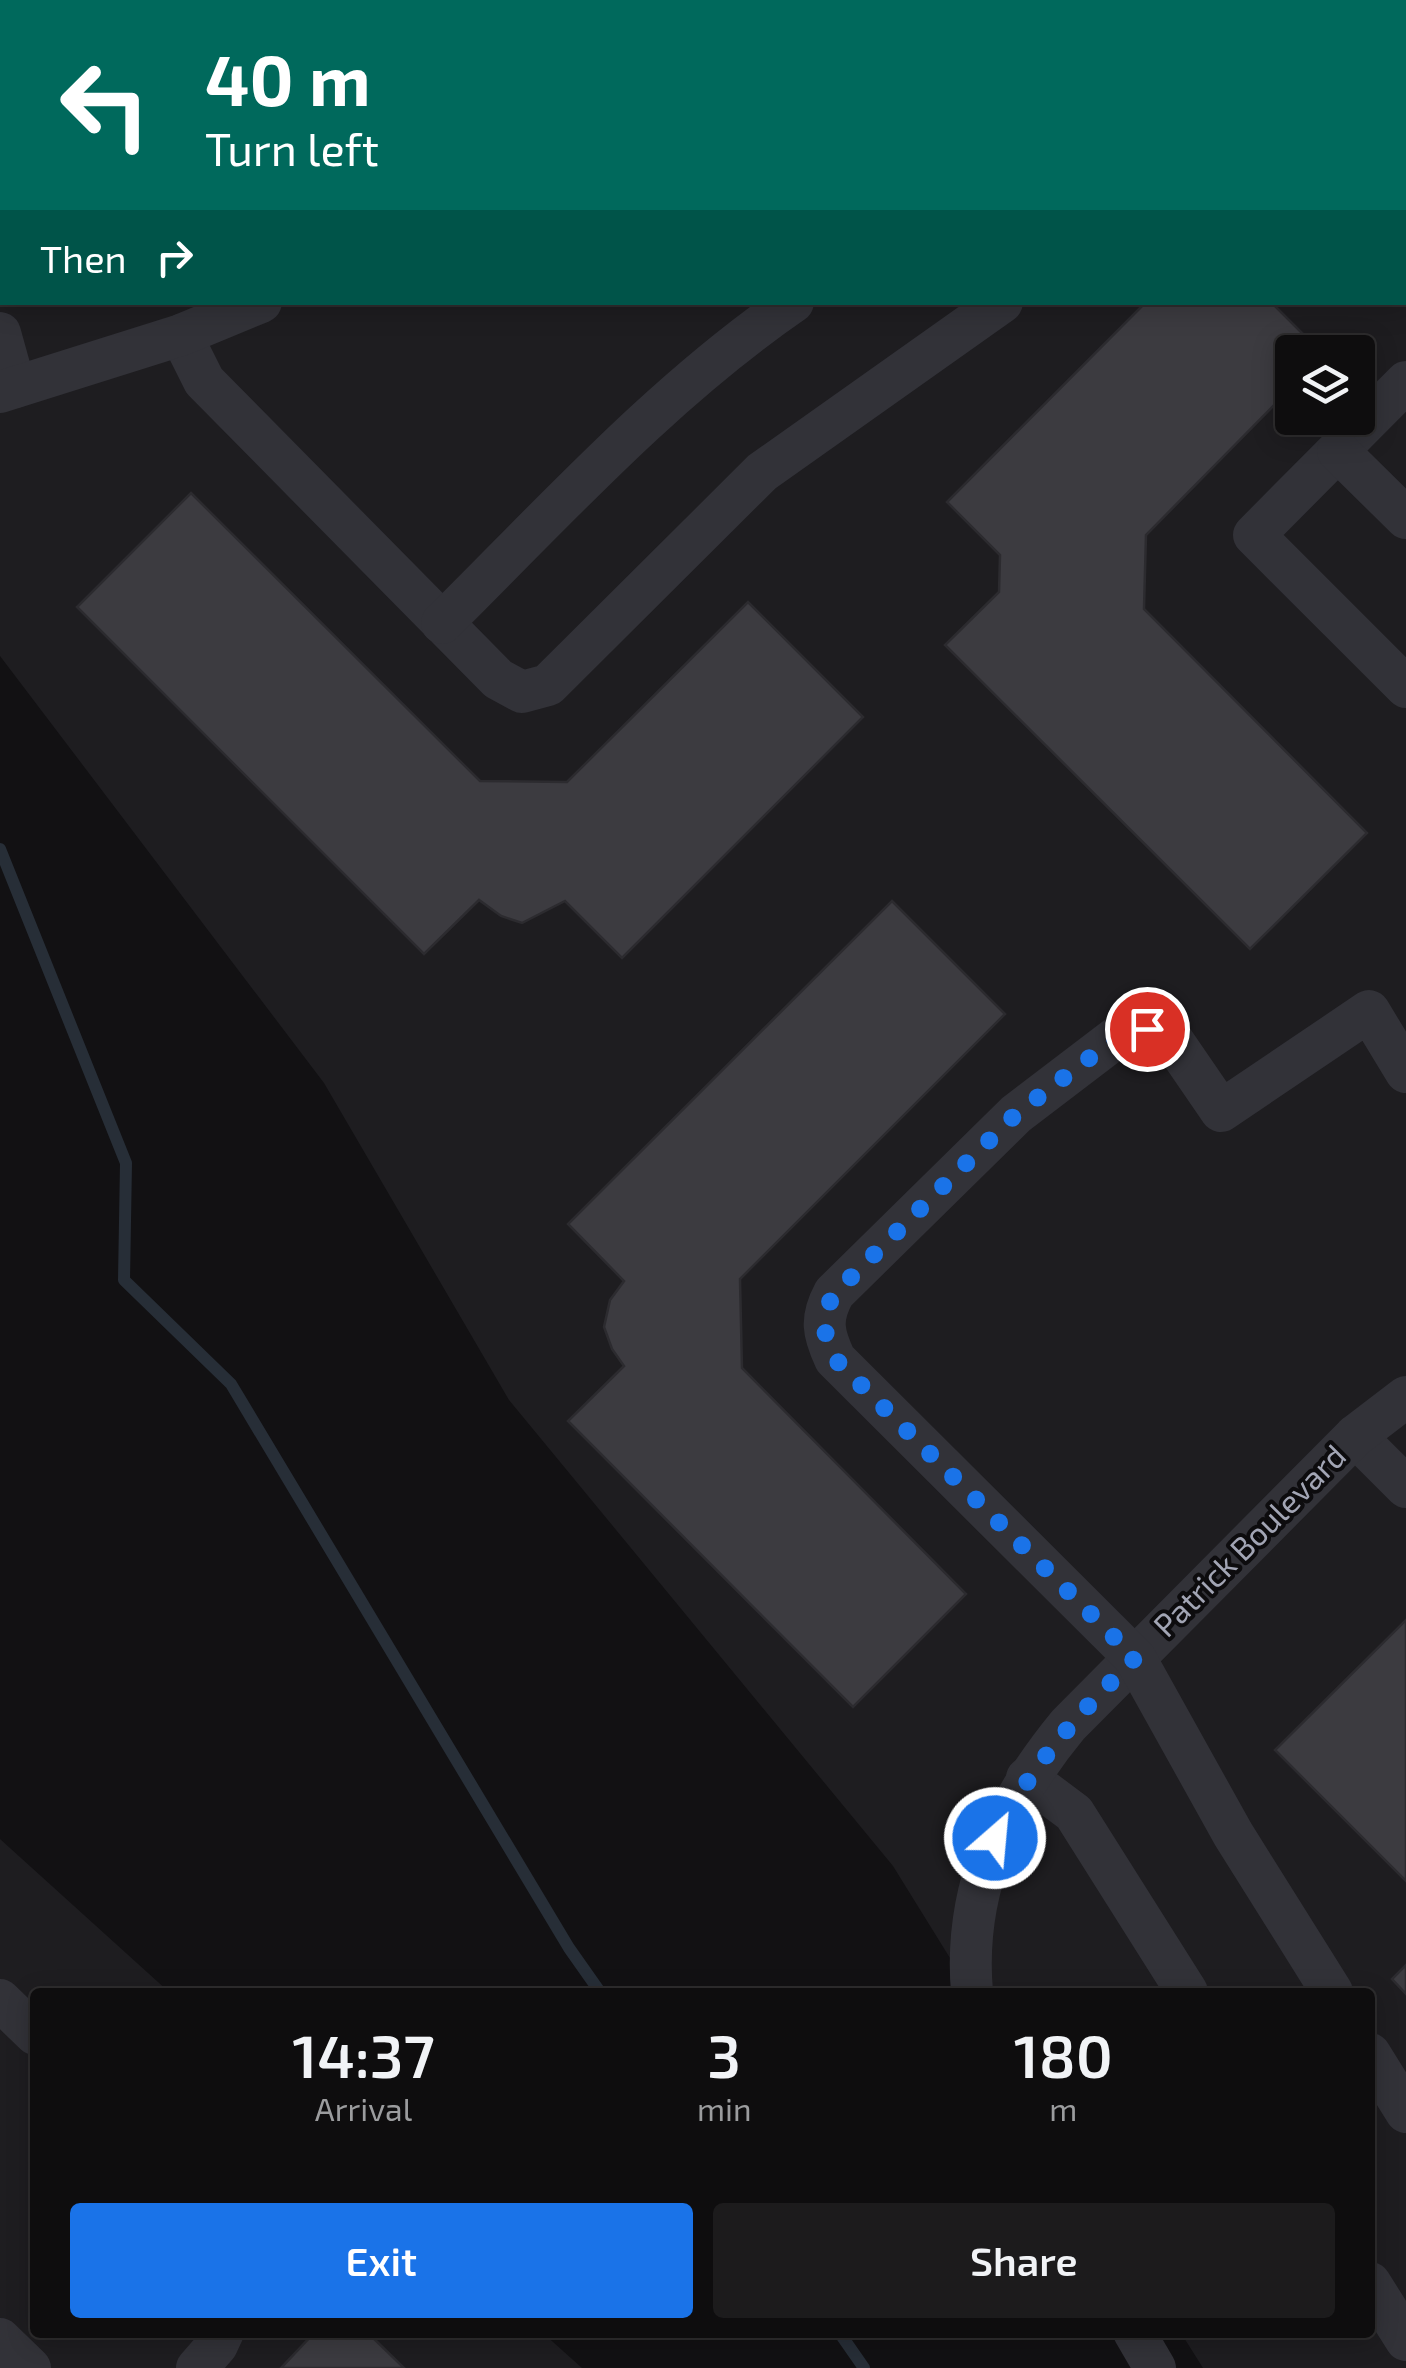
<!DOCTYPE html>
<style>
body{margin:0;font-family:"Exo 2",sans-serif;background:#1c1b1c;color:#f1f3f6;height:100vh;display:flex;flex-direction:column;font-size:38px;white-space:nowrap}
*{box-sizing:border-box;margin:0}
p{font-size:32px;color:#9b9c9e}
.icon{flex:none;width:55px;height:55px;fill:none;stroke:currentColor;stroke-width:2;stroke-linecap:round;stroke-linejoin:round}
.map{position:relative;flex:1;overflow:hidden}
.details{position:absolute;left:30px;top:1988px;width:1345px;height:350px;display:flex;flex-direction:column;background:#0e0d0e;border-radius:10px;box-shadow:0 5px 25px #0003,0 0 0 2px #2e2d2e}
.details>*{flex:none}
.banner{position:absolute;left:0px;top:0px;width:1408px;height:305px;box-shadow:0 5px 25px #0003,0 0 0 2px #2e2d2e;background:#00695c;color:#fff;overflow:hidden}
.buttons{position:absolute;left:1275px;top:335px;display:grid;gap:20px}
.buttons a{display:grid;place-items:center;width:100px;height:100px;border-radius:10px;background:#0e0d0e;box-shadow:0 5px 25px #0003,0 0 0 2px #2e2d2e;font-size:50px}
.pin{position:absolute;display:grid;place-items:center;width:85px;height:85px;color:#fff;margin:-42px;border:5px solid #fff;border-radius:50%;box-shadow:0 2px 10px #0007}
.me{position:absolute;width:110px;margin:-55px;rotate:27deg;stroke-linejoin:round;filter:drop-shadow(0 0 8px #0008)}
.turn{display:flex;align-items:center;gap:35px;height:210px;padding:0 40px;font-size:45px}
.turn .icon{width:130px;height:130px;stroke-width:2.5}
.turn b{display:block;font-size:70px;line-height:85px}
.then{display:flex;align-items:center;height:95px;padding:0 40px;background:#0003;gap:20px;font-size:38px}
.eta{display:flex;justify-content:space-evenly;align-items:center;height:170px;text-align:center}
.eta b{font-size:60px;font-weight:600;line-height:70px}
.primary-button{display:flex;gap:20px;margin-top:auto;padding:20px 40px}
.primary-button a{flex:1;height:115px;border-radius:10px;background:#1a73e8;color:#fff;font-size:40px;font-weight:600;line-height:115px;text-align:center}
.primary-button a+a{background:#1c1b1c;color:#f1f3f6}
.map>svg:first-child{display:block}
</style>
<div class="map">
<svg width="1406" height="2368" viewBox="0 0 1406 2368">
<rect width="100%" height="100%" fill="#121113"/>
<g fill="#1e1d20" fill-rule="evenodd">
<path d="M0,0H1406V2368H1203L1181,2333L1370,2332V1992H971L893,1866L509,1400L324,1083L0,656ZM2,2H1405V302H2ZM1292,352H1358V418H1292Z"/>
<path d="M0,1839L169,1992H35V2332L543,2333L582,2368H0Z"/>
</g>
<g fill="none" stroke-linecap="round" stroke-linejoin="round">
<g stroke="#272e37" stroke-width="12">
<path d="M0,849L126,1163L124,1280L231,1384L569,1948L600,1992"/>
<path d="M839,2332L864,2368"/>
</g>
</g>
<g fill="#3c3b40" stroke="#2c2b2f" stroke-width="2.5">
<path d="M1146,302H1271L1321,352H1292V387L1146,535L1144,609L1367,833L1250,949L945,645L999,592L1000,555L947,502Z"/>
<path d="M191,493L480,781L567,782L748,602L863,717L622,958L565,901L522,923L501,916L479,900L424,954L77,607Z"/>
<path d="M892,901L1005,1014L740,1279L742,1368L966,1594L853,1707L568,1421L624,1366L612,1349L604,1327L610,1300L624,1281L568,1224Z"/>
<path d="M1406,1620V1881L1275,1750Z"/>
<path d="M1406,1965V1994L1392,1979Z"/>
<path d="M315,2332H367L404,2368H281Z"/>
</g>
<g fill="none" stroke-linecap="round" stroke-linejoin="round">
<g stroke="#323238" stroke-width="42">
<path d="M601,0L604,2"/>
<path d="M885,0L887,2"/>
<path d="M1191,0L1194,2"/>
<path d="M155,2L164,0"/>
<path d="M361,2L364,0"/>
<path d="M839,2L841,0"/>
<path d="M0,44L2,43"/>
<path d="M0,159L2,158"/>
<path d="M1405,213L1406,214"/>
<path d="M0,333L15,387"/>
<path d="M181,335L204,381L498,679L522,692L548,685L762,472L1002,302"/>
<path d="M1406,382L1254,535L1406,687"/>
<path d="M0,392L181,335L261,302"/>
<path d="M1338,451L1406,518"/>
<path d="M442,623C554,512 662,392 793,302"/>
<path d="M1355,1436L1406,1487"/>
<path d="M1027,1778L1074,1813L1187,1992"/>
<path d="M972,1992C963,1889 1003,1804 1068,1725L1355,1436L1406,1397"/>
<path d="M1332,1992L1233,1834L1135,1658L835,1359C823,1333 820,1319 834,1293L1016,1114L1117,1037L1147,1029L1173,1041L1221,1111L1369,1011L1406,1072"/>
<path d="M0,2000L35,2034"/>
<path d="M1370,2054L1406,2112"/>
<path d="M1370,2283L1406,2340"/>
<path d="M1134,2332L1155,2368"/>
<path d="M0,2339L30,2368"/>
<path d="M197,2368L217,2345L223,2332"/>
</g>
</g>
<g fill="none" stroke-linecap="round" stroke-linejoin="round">
<path stroke="#1a73e8" stroke-width="18" stroke-dasharray="0 32.4" d="M995,1838C1033,1762 1076,1717 1135,1658L835,1359C823,1333 820,1319 834,1294L1016,1114L1117,1037L1147,1029"/>
</g>
<g text-anchor="middle" stroke-width="8" stroke-linejoin="round" paint-order="stroke">
<g font-size="32" fill="#a2a5b4" stroke="#0d0c0e">
<text transform="translate(1250 1541) rotate(-45)" y="11">Patrick Boulevard</text>
</g>
</g>
</svg>
<div class="buttons">
<a><svg class="icon" aria-label="layers" viewBox="0 0 24 24"><path d="M12 4l9 5-9 5-9-5zM3 14l9 5 9-5"/></svg></a>
</div>
<div class="pin" style="left:1147px;top:1029px;background:#d93025"><svg class="icon" aria-label="arrive" viewBox="0 0 24 24"><path d="M6 21V4h12l-3 4 3 4H6"/></svg></div>
<svg class="me" style="left:995px;top:1838px" viewBox="-20 -20 40 40"><circle r="17" fill="#1a73e8" stroke="#fff" stroke-width="3"/><path d="M0-11L8 9 0 5-8 9z" fill="#fff"/></svg>
<div class="banner">
<div class="turn"><svg class="icon" aria-label="left" viewBox="0 0 24 24"><path d="M17 20v-9H6M10 6l-5 5 5 5"/></svg><div><b>40 m</b>Turn left</div></div>
<div class="then">Then<svg class="icon" aria-label="right" viewBox="0 0 24 24"><path d="M7 20v-9h11M14 6l5 5-5 5"/></svg></div>
</div>
<section class="details">
<div class="eta">
<div><b>14:37</b><p>Arrival</p></div>
<div><b>3</b><p>min</p></div>
<div><b>180</b><p>m</p></div>
</div>
<div class="primary-button"><a>Exit</a><a>Share</a></div>
</section>
</div>
